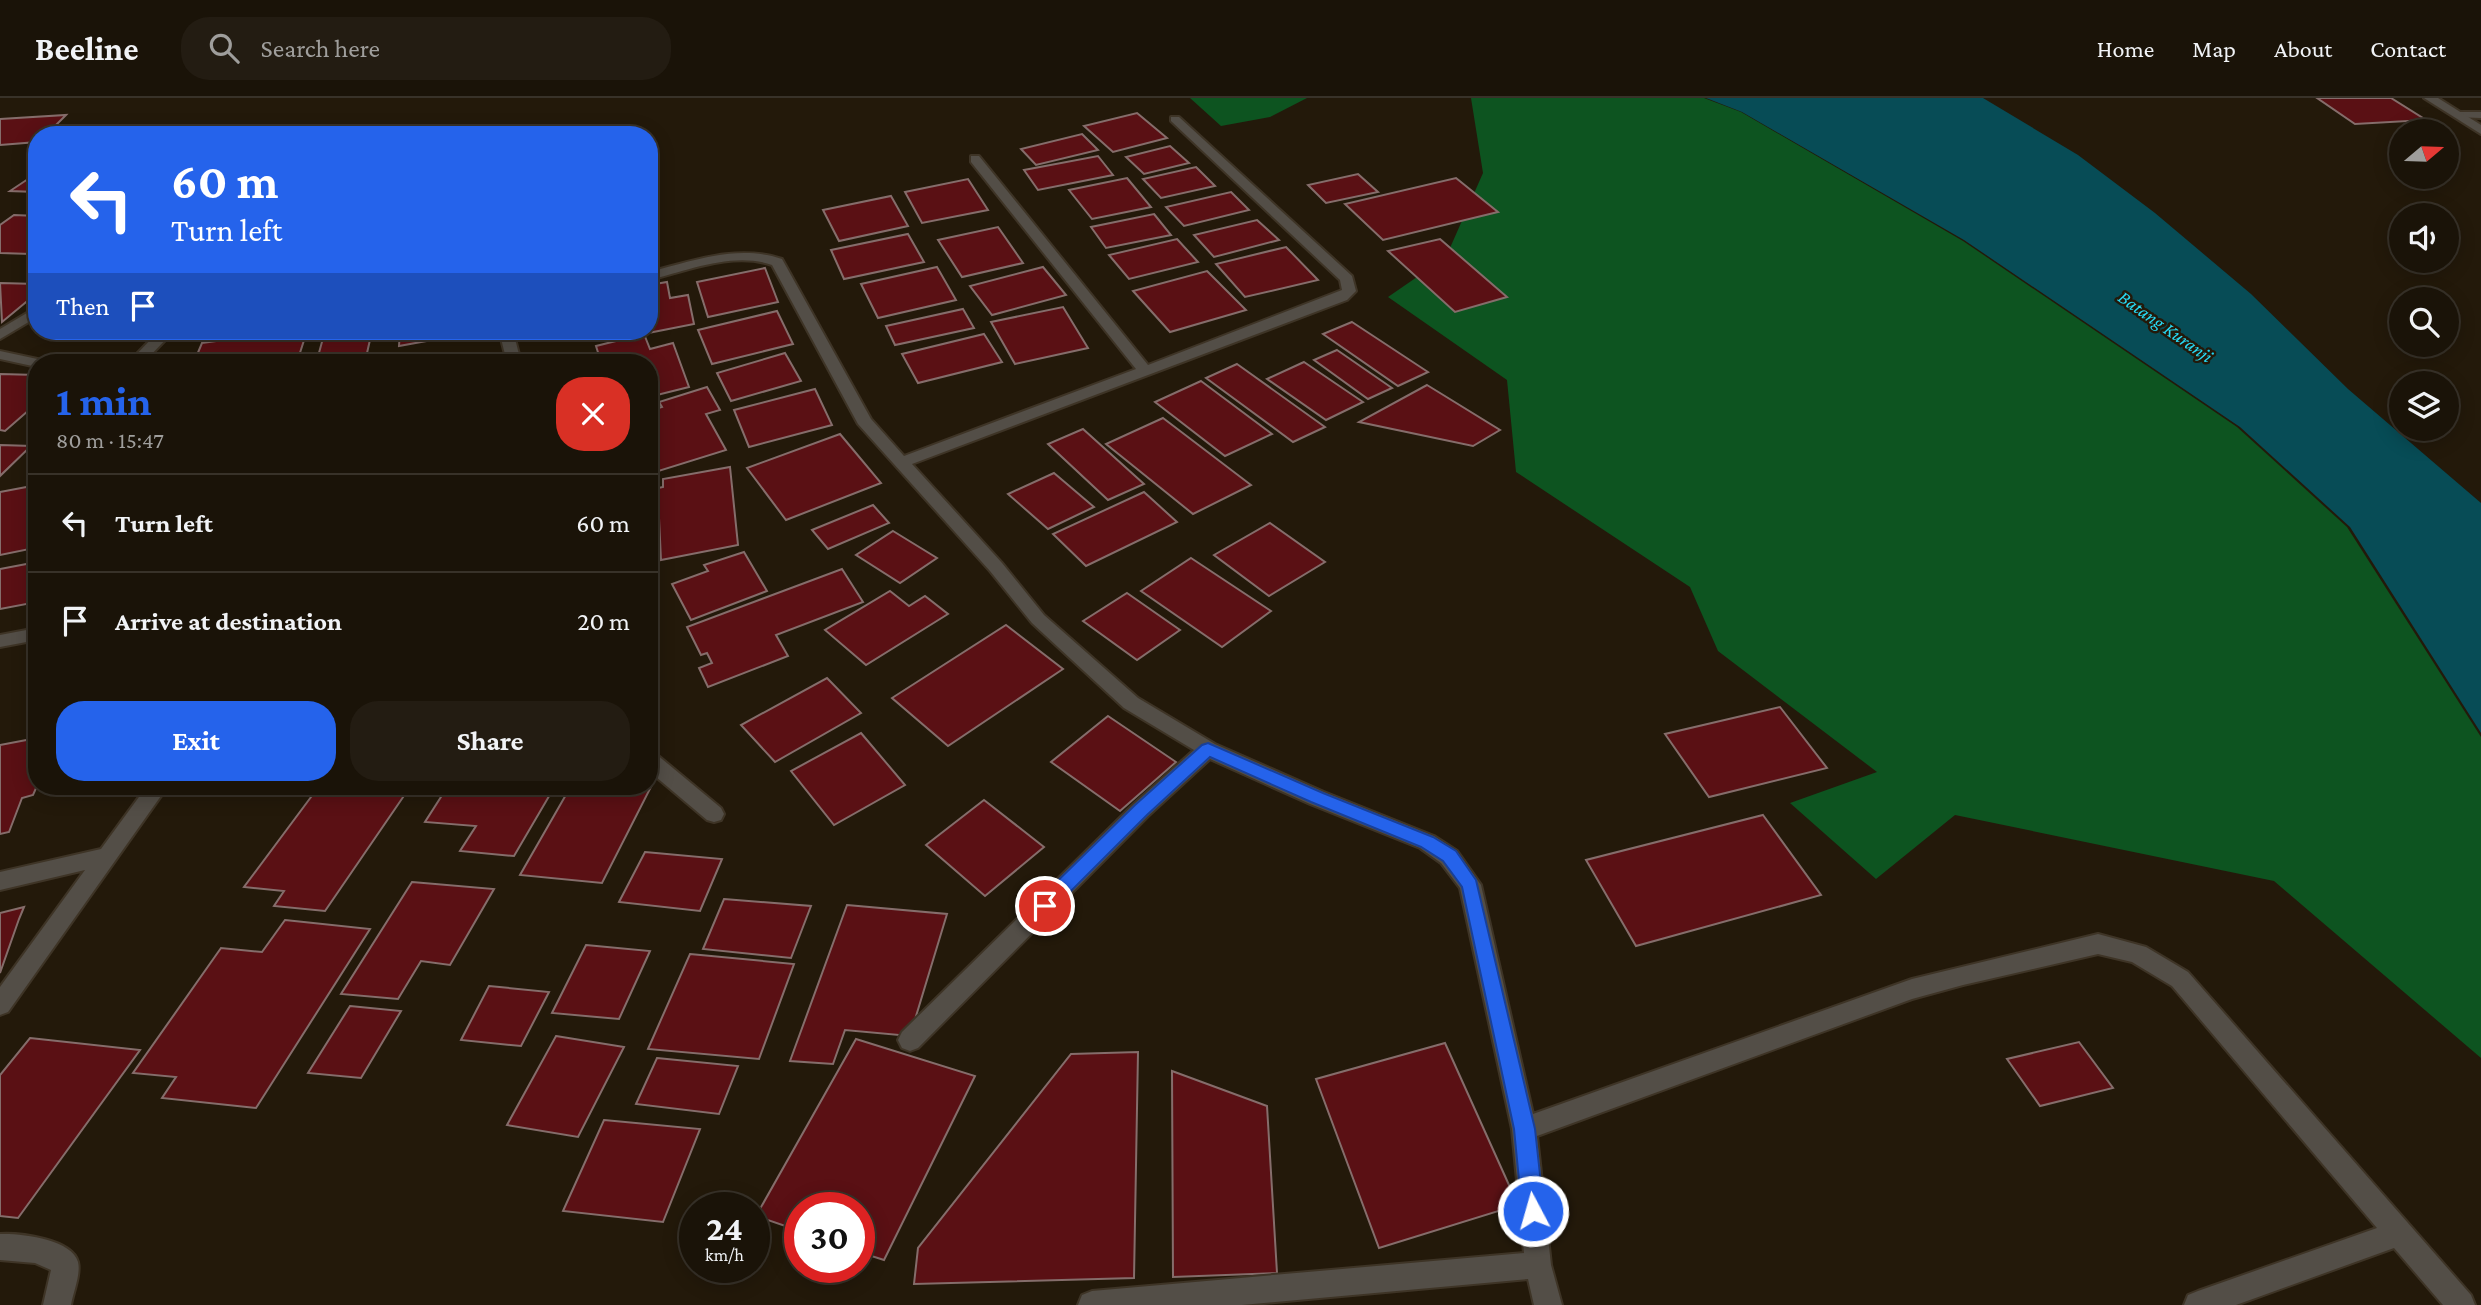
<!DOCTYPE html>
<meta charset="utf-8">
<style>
body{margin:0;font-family:"Crimson Pro",serif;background:#231c12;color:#f1f3f6;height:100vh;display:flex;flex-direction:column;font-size:26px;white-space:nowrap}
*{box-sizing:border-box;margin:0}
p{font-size:23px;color:#9f9e9c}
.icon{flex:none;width:38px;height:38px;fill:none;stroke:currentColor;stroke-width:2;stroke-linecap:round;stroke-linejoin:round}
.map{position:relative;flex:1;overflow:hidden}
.details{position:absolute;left:28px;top:256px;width:630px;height:441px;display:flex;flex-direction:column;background:#1a1308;border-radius:28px;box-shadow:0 4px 18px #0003,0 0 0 2px #383229}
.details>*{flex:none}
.top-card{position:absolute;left:28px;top:28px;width:630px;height:214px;border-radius:28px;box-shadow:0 4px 18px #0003,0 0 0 2px #383229;background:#2563eb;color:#fff;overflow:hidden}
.needle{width:46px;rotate:71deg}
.buttons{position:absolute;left:2389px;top:21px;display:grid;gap:14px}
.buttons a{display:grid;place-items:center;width:70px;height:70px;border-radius:50%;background:#1a1308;box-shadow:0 4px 18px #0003,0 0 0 2px #383229;font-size:35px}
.speed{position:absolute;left:679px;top:1094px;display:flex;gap:14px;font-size:35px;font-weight:700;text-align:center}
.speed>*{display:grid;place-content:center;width:91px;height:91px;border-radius:50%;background:#1a1308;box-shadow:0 4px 18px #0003,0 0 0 2px #383229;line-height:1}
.speed small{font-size:18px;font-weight:400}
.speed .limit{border:10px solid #d22;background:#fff;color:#111}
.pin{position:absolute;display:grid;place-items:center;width:60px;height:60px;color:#fff;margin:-30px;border:4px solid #fff;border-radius:50%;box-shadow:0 2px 7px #0007}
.me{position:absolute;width:77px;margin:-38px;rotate:354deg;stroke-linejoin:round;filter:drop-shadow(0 0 5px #0008)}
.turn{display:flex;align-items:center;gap:24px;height:147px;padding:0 28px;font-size:32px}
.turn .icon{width:91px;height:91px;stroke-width:2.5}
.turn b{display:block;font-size:49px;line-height:60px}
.then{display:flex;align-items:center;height:66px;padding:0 28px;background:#0003;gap:14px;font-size:26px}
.round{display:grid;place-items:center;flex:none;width:74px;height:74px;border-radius:28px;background:#231c12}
.head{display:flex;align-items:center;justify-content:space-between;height:119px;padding:0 28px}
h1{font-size:42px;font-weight:700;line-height:52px;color:#2563eb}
.action{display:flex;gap:14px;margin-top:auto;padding:14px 28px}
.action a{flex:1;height:80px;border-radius:28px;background:#2563eb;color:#fff;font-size:28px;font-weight:700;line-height:80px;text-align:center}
.action a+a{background:#231c12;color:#f1f3f6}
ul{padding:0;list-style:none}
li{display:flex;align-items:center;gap:21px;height:98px;padding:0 28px;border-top:2px solid #383229}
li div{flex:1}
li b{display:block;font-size:26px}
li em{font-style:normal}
header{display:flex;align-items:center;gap:42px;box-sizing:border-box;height:98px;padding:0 35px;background:#1a1308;border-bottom:2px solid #383229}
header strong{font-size:33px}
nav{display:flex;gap:38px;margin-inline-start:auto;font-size:24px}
.search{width:490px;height:63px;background:#231c12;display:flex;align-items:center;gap:18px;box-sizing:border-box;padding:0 24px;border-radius:28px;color:#9f9e9c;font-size:26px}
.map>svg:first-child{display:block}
</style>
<header>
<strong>Beeline</strong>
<div class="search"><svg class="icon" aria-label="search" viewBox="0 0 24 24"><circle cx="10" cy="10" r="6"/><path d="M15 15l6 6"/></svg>Search here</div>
<nav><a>Home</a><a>Map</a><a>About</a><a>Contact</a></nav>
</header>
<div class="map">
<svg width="2481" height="1207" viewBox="0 0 2481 1207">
<rect width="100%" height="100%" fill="#23190a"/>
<g fill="#0d5420">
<path d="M1190,0H1307L1270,19L1221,28Z"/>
<path d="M1471,0H1704L1741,14L1963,143L2237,329L2347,429L2481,639V960L2274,783L1955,717L1876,781L1790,705L1877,674L1718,553L1690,489L1516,374L1507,282L1388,199L1446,159L1483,75Z"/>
</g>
<path fill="#074c56" d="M1706,0H1983L2078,57L2155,115L2251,196L2348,291L2481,405V635L2350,429L2240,329L1964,142L1742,14Z"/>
<g fill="#5a1014" stroke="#856d6b" stroke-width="2">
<path d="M2317,0H2391L2426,22L2355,26Z"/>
<path d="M1137,15L1167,40L1113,54L1084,28Z"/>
<path d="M66,17L46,37H37V44L0,47V21Z"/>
<path d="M1082,36L1098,52L1036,67L1021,51Z"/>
<path d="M1170,48L1189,65L1144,76L1126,59Z"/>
<path d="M1098,58L1113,77L1038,92L1024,72Z"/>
<path d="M1196,69L1215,88L1161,100L1143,81Z"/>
<path d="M37,75V94L10,93Z"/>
<path d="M1358,76L1378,94L1326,105L1308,87Z"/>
<path d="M1127,80L1151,109L1092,121L1069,92Z"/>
<path d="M1456,80L1498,114L1383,142L1345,106Z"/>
<path d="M968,81L988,112L922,125L905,94Z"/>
<path d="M1231,94L1249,112L1184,128L1166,109Z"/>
<path d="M891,98L908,128L839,143L823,112Z"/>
<path d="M1154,116L1171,137L1106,150L1091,129Z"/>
<path d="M14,117L37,118V152L31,156L0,155V127Z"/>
<path d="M1257,122L1279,142L1214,159L1194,137Z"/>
<path d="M998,129L1023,165L962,179L938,142Z"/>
<path d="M908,136L924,164L844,181L831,152Z"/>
<path d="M1177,141L1198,164L1129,181L1109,157Z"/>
<path d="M1440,141L1507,199L1455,214L1388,153Z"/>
<path d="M1286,149L1318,182L1245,199L1216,166Z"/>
<path d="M937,169L956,202L878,220L861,186Z"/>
<path d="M1043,169L1066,197L992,217L970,188Z"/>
<path d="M765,170L778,204L708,219L697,184Z"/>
<path d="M1207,173L1246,212L1170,234L1133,193Z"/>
<path d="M667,184L670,200L688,197L694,226L638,237L637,233H649V187Z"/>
<path d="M0,185L37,186V195L2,224Z"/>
<path d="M1063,209L1088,250L1015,266L991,224Z"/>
<path d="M963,211L974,230L895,247L886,228Z"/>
<path d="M777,213L793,246L712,266L698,232Z"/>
<path d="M1352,224L1428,274L1398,288L1323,236Z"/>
<path d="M289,233H307L297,264H194L202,245Z"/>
<path d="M325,233H372L367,255L317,262Z"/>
<path d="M400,233H482L399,248Z"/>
<path d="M644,236L650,251L673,245L689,289L649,299V264H601L596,248Z"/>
<path d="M984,236L1002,264L918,285L902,256Z"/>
<path d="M1337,252L1392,290L1368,301L1314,262Z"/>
<path d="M785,255L801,283L731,303L717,275Z"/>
<path d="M1304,264L1363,304L1326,322L1267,281Z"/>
<path d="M1237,266L1325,329L1293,344L1206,280Z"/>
<path d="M0,276L37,277V305L5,333L0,332Z"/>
<path d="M1201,283L1272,336L1225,358L1155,304Z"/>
<path d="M1427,287L1500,332L1473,348L1359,324Z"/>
<path d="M707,289L720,312L706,316L726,352L649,376V313L662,309L659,304Z"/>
<path d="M815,291L832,327L749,349L734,312Z"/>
<path d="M1163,320L1251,387L1193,416L1106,346Z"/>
<path d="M1083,331L1144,386L1108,402L1048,346Z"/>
<path d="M840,336L881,385L786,422L747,370Z"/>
<path d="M0,347L31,348L0,378Z"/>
<path d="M730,369L738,447L661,462L659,420L649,422V392L663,389V381Z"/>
<path d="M1054,375L1094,409L1048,431L1008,396Z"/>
<path d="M37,387V456L31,457L34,450L0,457V394Z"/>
<path d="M1144,394L1177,424L1086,468L1053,436Z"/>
<path d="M873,407L889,425L828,451L812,432Z"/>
<path d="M1270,425L1325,464L1269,498L1214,457Z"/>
<path d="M893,433L937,460L900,485L856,457Z"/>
<path d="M744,454L767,493L691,522L672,486L708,473L704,467Z"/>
<path d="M1191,460L1271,513L1222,549L1141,493Z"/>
<path d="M37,464V504L0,511V471Z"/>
<path d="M842,471L863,504L776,537L788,558L708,589L699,570L712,565L707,555L701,557L687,529Z"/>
<path d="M890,493L909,508L925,498L948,516L866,567L825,532Z"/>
<path d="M1127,495L1180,532L1137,562L1083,523Z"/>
<path d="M1006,527L1063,571L948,648L892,600Z"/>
<path d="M827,580L861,615L775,664L741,627Z"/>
<path d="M1780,609L1827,670L1709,699L1665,636Z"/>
<path d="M1108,618L1176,664L1120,713L1051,664Z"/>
<path d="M861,635L905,687L834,727L791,673Z"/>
<path d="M37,640V688L33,697L22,700L9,734L0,736V647Z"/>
<path d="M649,675H658L602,785L520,777L571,688H649Z"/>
<path d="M357,688L410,689L325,813L274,808L284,793L244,789L317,691L352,694Z"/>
<path d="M448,688H555L514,758L460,753L476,728L425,724Z"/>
<path d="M984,702L1044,749L985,798L926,747Z"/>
<path d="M1763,717L1821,797L1636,848L1586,762Z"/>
<path d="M645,754L722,761L700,813L619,804Z"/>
<path d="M412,784L494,791L450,867L421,863L398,901L341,896Z"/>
<path d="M724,801L811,808L791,860L703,851Z"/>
<path d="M847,807L947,816L910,938L845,932L833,966L790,963Z"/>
<path d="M24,809L19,821L0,875V815Z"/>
<path d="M285,822L370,831L256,1010L162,1000L176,979L133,975L221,850L262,854Z"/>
<path d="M586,847L650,853L619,921L552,915Z"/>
<path d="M690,856L794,866L759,961L648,951Z"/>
<path d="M489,888L549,894L521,948L461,942Z"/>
<path d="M350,908L401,913L361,980L308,975Z"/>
<path d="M556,938L624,949L578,1039L507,1027Z"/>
<path d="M30,940L140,952L18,1120L0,1118V977Z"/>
<path d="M856,941L975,978L884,1162L859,1154V1110H800V1133L756,1118Z"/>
<path d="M2079,944L2113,990L2040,1008L2007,961Z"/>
<path d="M1445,945L1518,1107L1379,1150L1316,981Z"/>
<path d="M1138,954L1134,1180L914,1186L918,1150L1071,956Z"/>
<path d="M657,960L738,968L719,1016L636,1006Z"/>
<path d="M1172,973L1267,1008L1277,1175L1173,1179Z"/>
<path d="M604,1022L700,1031L663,1124L563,1113Z"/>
</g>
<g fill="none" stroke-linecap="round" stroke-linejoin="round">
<defs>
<g id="minor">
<path d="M2459,14H2481V20L2455,19V15Z"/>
<path d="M1171,19H1179L1352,178L1356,193L1347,202L912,366L1002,465L1044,517L1138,600L1215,646L1324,694L1434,738L1457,753L1481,787L1533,1016L1912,881L2098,836L2146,849L2188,874L2471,1197L2475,1207H2443L2394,1150L2236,1207H2184L2188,1197L2198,1193L2377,1130L2172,888L2132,864L2098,856L1963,887L1912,901L1537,1038L1551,1167L1562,1207H1534L1528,1181L1242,1207H1078L1082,1197L1092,1193L1524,1155L1512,1031L1460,790L1441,765L1420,750L1310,706L1210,661L1148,718L918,950L910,953L902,950L898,942L902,934L1134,706L1194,652L1124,610L1032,525L990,473L858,326L772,167C733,153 687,173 649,182V174C693,163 737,146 782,161L871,321L904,358L1136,271L971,64V58H979L1148,267L1342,192L1340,182L1171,23Z"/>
<path d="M37,209V219L0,241V231Z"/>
<path d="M159,233H174L144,264H129Z"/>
<path d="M499,233H513L521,264H507Z"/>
<path d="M0,253L42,262L44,264H37V269L0,261Z"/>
<path d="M37,530V542L0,549V537Z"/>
<path d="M649,653L656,656L721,710L724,716L721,722L714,724L707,722L649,673Z"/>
<path d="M147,688H168L8,914L0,917V889L85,772L0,792V774L101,751Z"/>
<path d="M0,1136C20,1135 72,1141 78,1164C81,1176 73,1195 71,1207H43L51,1172L35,1165L0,1162Z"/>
</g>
<path id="tertiary" d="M2424,0H2438L2481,27V36Z"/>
</defs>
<use href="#minor" stroke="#3e3426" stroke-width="4"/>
<use href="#tertiary" stroke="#3e3426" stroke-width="4"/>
<use href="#minor" fill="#534e47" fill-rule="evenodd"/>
<use href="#tertiary" fill="#534e47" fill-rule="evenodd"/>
</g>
<path fill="#2563eb" stroke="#184099" stroke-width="2" d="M1208,645L1323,695L1433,739L1456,753L1476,782L1535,1031L1544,1113L1540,1120L1533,1123L1525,1120L1522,1113L1514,1031L1462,789L1443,763L1421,749L1311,704L1210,659L1147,717L1051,813L1045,815L1038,813L1036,808L1038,802L1135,707L1202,647Z"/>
<g text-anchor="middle" stroke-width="5" stroke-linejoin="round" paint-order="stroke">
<g font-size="19" font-style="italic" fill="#27daf5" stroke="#23190a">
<text transform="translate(2166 228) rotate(35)" y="7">Batang Kuranji</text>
</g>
</g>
</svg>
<div class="buttons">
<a><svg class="needle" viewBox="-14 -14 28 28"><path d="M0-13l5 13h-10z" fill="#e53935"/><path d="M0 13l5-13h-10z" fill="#9f9e9c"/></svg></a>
<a><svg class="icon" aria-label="sound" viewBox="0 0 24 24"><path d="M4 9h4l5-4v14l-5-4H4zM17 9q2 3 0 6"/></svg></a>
<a><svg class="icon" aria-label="search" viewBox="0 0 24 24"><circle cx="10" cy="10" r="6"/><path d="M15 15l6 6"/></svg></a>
<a><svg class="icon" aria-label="layers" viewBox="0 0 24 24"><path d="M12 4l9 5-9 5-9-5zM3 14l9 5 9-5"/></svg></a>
</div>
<div class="speed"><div>24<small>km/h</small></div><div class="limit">30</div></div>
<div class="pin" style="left:1045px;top:808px;background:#d93025"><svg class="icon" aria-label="arrive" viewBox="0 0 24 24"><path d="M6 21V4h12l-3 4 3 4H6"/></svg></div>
<svg class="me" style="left:1533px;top:1113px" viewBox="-20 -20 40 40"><circle r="17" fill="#2563eb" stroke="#fff" stroke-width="3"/><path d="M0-11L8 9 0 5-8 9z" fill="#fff"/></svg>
<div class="top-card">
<div class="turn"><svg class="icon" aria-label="left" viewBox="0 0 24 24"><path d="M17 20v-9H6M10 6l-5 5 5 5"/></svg><div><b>60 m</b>Turn left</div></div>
<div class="then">Then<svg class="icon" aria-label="arrive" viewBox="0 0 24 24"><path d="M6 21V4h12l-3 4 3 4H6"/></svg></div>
</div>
<section class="details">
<div class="head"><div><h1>1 min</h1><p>80 m · 15:47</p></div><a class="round" style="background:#d93025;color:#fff"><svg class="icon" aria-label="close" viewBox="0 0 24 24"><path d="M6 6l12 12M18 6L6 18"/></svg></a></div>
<ul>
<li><svg class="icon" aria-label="left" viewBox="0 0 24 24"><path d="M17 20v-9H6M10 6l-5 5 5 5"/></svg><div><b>Turn left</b></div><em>60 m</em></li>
<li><svg class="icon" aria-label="arrive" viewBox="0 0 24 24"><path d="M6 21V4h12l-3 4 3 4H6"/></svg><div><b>Arrive at destination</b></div><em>20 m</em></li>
</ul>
<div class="action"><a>Exit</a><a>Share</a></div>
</section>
</div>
